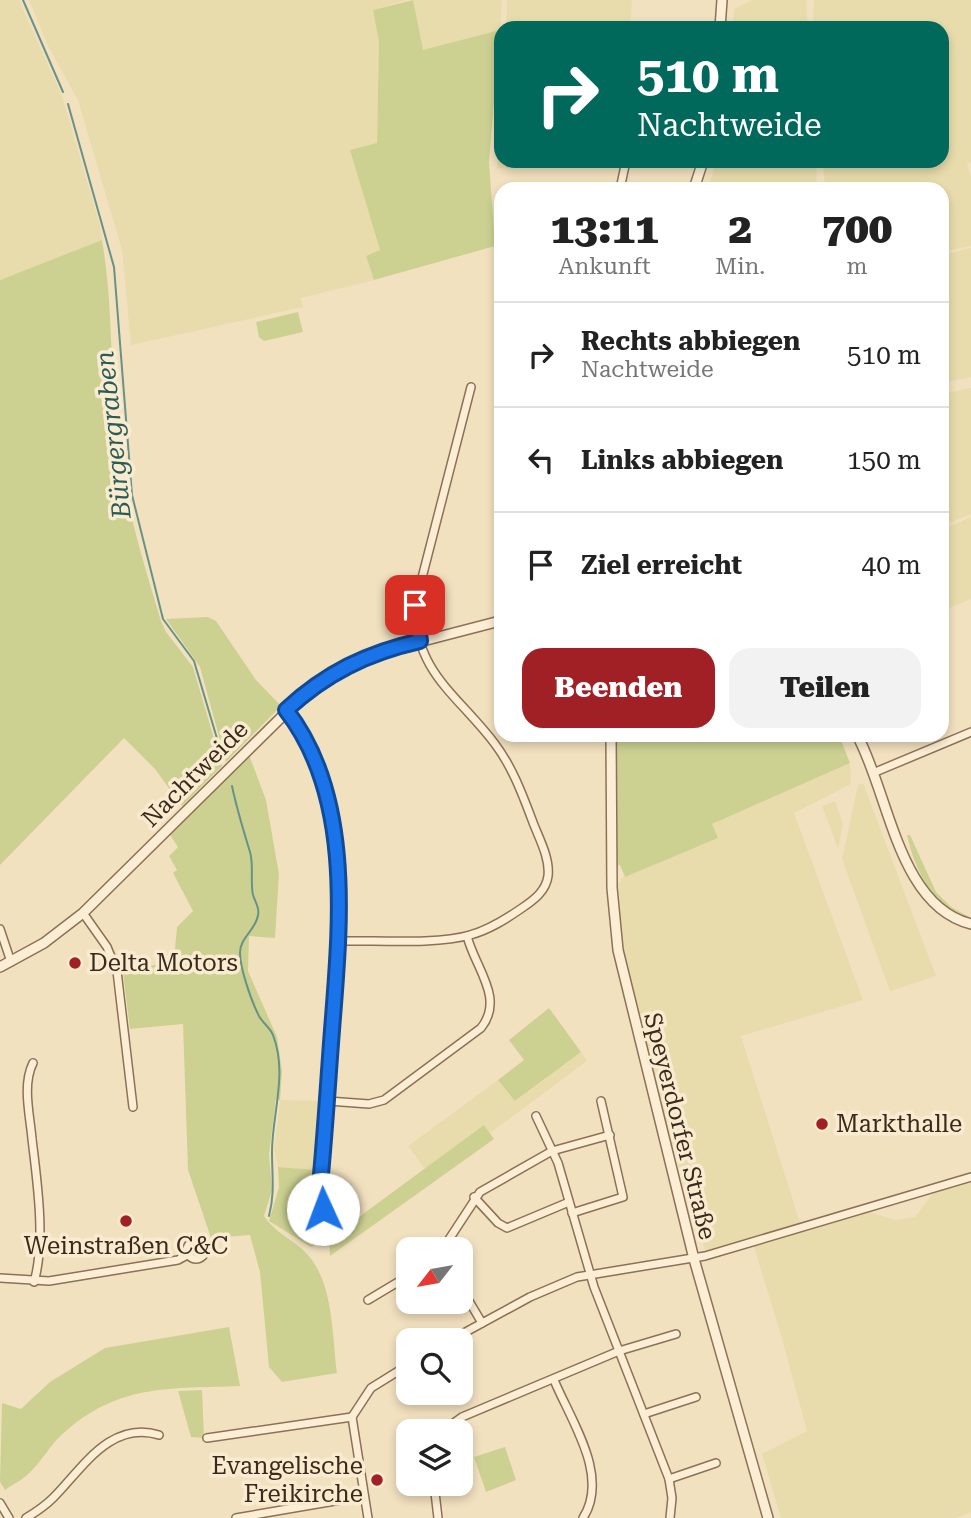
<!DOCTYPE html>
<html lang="de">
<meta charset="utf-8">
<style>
body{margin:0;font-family:"Roboto Serif",serif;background:#f2f2f2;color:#222;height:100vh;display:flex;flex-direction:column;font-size:26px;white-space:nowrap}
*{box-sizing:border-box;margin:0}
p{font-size:23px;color:#767676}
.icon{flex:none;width:38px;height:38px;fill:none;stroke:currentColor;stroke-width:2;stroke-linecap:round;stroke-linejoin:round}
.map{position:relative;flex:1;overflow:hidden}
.panel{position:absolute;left:494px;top:182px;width:455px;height:560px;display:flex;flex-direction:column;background:#fff;border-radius:21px;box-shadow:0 4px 10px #0003}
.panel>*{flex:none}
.guide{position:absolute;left:494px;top:21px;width:455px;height:147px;border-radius:21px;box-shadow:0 4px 10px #0003;background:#00695c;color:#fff;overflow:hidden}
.needle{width:46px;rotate:239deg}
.tools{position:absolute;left:396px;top:1237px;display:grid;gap:14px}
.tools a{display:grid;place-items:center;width:77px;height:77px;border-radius:14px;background:#fff;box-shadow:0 4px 10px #0003;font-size:35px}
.pin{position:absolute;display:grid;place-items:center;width:60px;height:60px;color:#fff;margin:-30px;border-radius:14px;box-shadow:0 4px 10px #0006}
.me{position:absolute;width:77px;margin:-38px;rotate:358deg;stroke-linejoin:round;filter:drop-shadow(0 0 5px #0008)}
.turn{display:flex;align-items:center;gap:24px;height:147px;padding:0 28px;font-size:32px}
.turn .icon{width:91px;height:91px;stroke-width:2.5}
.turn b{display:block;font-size:49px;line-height:60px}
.eta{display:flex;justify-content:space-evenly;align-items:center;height:119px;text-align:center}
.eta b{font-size:42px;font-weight:800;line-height:49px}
.action{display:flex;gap:14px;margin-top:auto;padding:14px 28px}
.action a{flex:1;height:80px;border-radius:21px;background:#a12026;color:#fff;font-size:28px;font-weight:800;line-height:80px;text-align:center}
.action a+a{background:#f2f2f2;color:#222}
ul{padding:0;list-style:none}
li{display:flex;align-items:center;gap:21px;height:105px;padding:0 28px;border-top:2px solid #e0e0e0}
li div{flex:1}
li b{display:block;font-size:26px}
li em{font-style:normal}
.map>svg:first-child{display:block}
</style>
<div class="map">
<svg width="971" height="1518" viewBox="0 0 971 1518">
<rect width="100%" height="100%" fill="#f2e1bf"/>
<g fill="#e8dcac">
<path d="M0,0H19L62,96L100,225L102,240L0,280Z"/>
<path d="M29,0H407L373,10L379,42L377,144L351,151L380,250L366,256L374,280L301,298L303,307L131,345L122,250L78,100L48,46Z"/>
<path d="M413,0H502L500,30L422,51Z"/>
<path d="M507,0H632L630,28H506Z"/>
<path d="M752,0H806L808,28H733L734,9Z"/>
<path d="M814,0H971V162L967,164L971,177V246L942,252V189H825L823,161H942V28H813Z"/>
<path d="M500,111V161H613L497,168Z"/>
<path d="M716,161H816L817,189H708Z"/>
<path d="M971,248V377L942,383V255Z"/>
<path d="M971,388V514L942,526V394Z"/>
<path d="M971,517V599L942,611V530Z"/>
<path d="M850,763L851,784L794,813L863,1000L741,1036L803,1232L869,1212L896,1220L915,1217L934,1192L971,1181V1512L956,1518H781L762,1454L807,1431L781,1335L754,1247L705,1250L661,1109L622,944L616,885L621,882L620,879L717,838L712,824Z"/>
<path d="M863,783L936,976L890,991L842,859L858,785Z"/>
<path d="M835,801L843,824L838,848L822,806Z"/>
<path d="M581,1052L587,1061L490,1133L484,1125L425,1169L408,1146L498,1080L516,1101Z"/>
<path d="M280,1100L321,1101L316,1170L278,1167L274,1150Z"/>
</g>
<g fill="#ccd192">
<path d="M413,0L423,50L500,30L489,162L495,246L374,280L366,256L380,250L350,150L377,143L379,42L373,10Z"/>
<path d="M102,240C113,303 110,365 116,428C122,494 142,558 161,621L166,632L193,667L222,766L182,806L155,769L124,738L0,865V280Z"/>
<path d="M298,312L303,332L264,341L259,337L256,322Z"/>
<path d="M208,617L216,621L256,680L281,706L226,762L200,667L166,619Z"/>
<path d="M615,735H839L850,763L712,824L718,838L625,877L620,865L614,866Z"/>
<path d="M249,755L266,800L279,874L275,938L249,936L248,971L277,1037L282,1071L280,1100L276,1099L269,1154L272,1190L264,1216C277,1235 294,1239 308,1255C334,1285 332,1336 337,1373L282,1382L269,1367L260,1272L250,1235L211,1238L188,1170L183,1024L130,1029L123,973L174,960L177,927L193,911L173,873L177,870L169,856L178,847L170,835Z"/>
<path d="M907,835H910L936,892L951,907L971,918C933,908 915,871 907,835Z"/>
<path d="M549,1008L581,1052L515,1101L498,1080L524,1060L509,1040Z"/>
<path d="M484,1125L494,1139L330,1256L329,1239Z"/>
<path d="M278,1167L316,1170L321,1242L311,1247L269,1221L279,1187Z"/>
<path d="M229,1327L240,1386C172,1389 121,1383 66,1431C53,1441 45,1456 34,1468C25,1479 16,1482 5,1490L0,1482L2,1403L21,1409L50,1382L105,1348Z"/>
<path d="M202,1390L204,1438L191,1437L178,1391Z"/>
<path d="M505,1447L516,1480L486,1492L474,1457Z"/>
</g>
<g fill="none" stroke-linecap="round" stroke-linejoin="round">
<g stroke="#699287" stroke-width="2">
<path d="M23,0L63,92"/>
<path d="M68,104L114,267L132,495L163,619L194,661L221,752"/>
<path d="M232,786C237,810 243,829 250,852C254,865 250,881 253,895C255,902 260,908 258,915C256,930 240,937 240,953C240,968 251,1000 258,1014C261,1022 270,1027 273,1035C288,1074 272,1114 272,1152C272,1176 275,1193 269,1216"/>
</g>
<defs>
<g id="minor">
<path d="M620,189L626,161"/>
<path d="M286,710C355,799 339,930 332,1036C328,1086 325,1135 320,1185L323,1209"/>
<path d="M873,773L971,732"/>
<path d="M83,913L107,947L117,971L133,1107"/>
<path d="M0,929L11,962"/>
<path d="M337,941C375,940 436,945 470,935C489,930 506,919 522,908C534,900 546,891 548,876C550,859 540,840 534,825C523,796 513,768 495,744C459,696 414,672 415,605L471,387"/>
<path d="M33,1063C22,1085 30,1115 32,1139C37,1181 46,1241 34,1282"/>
<path d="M328,1101L369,1104L384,1100L481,1028C505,998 475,968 467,936"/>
<path d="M536,1116L558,1163L594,1287L669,1479L672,1498L670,1518"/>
<path d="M474,1197L498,1223L507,1228L569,1202"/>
<path d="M572,1213L623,1197L601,1101"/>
<circle cx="196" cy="1250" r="9"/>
<path d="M442,1250L480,1192L552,1151L610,1135"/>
<path d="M0,1278L49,1281L178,1260L189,1254"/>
<path d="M460,1286L482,1323"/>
<path d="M368,1300L408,1276"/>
<path d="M451,1340L530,1297L577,1277L705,1256L971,1177"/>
<path d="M554,1380C571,1421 610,1476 583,1518"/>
<path d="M644,1414L696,1397"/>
<path d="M441,1432L462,1417L619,1351L676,1334"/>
<path d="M207,1438L352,1417"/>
<path d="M669,1479L716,1463"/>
<path d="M434,1484L438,1518"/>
<path d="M0,1503L9,1518"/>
<path d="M26,1518C36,1512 45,1506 53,1498C82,1469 110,1420 159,1435"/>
<path d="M236,1518L364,1496"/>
<path d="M368,1518L352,1417L371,1388L408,1365"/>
</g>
<g id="tertiary">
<path d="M720,28L722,0"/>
<path d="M694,189L703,161"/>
<path d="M611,735L612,888L618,950L694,1259L768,1518"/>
<path d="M857,735C889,793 898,906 971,924"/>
<path d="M0,967L44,943L83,913L313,686L365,656L500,621"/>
</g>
</defs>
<use href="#minor" stroke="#8c7156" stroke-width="10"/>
<use href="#tertiary" stroke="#8c7156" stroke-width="12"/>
<use href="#minor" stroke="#fceed4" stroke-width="7"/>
<use href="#tertiary" stroke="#fceed4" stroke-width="9"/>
</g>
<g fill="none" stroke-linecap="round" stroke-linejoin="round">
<defs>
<path id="route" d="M323,1209L320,1185C325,1134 328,1082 332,1030C340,927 354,797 286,710C326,673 367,653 420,641L415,605"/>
</defs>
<use href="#route" stroke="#114b97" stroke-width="18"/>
<use href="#route" stroke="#1a73e8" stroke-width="12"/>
</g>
<g fill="#a12026" stroke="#f8ebd0" stroke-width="2.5">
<circle cx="75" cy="963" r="7"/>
<circle cx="822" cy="1124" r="7"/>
<circle cx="126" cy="1221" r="7"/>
<circle cx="377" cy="1480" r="7"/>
</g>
<g text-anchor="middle" stroke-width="7" stroke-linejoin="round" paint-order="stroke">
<g font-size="24" fill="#3b2a1c" stroke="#f8ebd0">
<text transform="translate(195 774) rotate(-45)" y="8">Nachtweide</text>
<text transform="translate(680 1126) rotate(76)" y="8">Speyerdorfer Straße</text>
</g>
<g font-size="24" fill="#3b2a1c" stroke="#f8ebd0" text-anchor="start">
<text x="89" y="971">Delta Motors</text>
<text x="836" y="1132">Markthalle</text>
<text x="126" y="1254" text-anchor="middle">Weinstraßen C&amp;C</text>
<text x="363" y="1474" text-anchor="end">Evangelische<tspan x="363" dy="28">Freikirche</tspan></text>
</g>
<g font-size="26" font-style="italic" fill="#2a5c57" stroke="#f8ebd0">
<text transform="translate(113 435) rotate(-96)" y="9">Bürgergraben</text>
</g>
</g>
</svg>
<div class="tools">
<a><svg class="needle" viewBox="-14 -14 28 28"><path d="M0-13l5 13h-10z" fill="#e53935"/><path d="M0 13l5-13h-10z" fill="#767676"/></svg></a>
<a><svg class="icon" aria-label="search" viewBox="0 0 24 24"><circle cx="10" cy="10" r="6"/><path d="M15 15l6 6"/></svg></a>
<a><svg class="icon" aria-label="layers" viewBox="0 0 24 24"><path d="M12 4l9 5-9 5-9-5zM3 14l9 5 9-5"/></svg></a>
</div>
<div class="pin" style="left:415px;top:605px;background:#d93025"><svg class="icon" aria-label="arrive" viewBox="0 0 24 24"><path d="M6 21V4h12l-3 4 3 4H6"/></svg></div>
<svg class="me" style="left:323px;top:1209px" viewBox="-20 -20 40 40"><circle r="19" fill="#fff"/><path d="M0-13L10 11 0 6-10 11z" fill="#1a73e8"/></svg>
<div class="guide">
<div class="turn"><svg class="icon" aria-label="right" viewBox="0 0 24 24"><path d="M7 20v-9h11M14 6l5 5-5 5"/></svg><div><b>510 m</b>Nachtweide</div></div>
</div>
<section class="panel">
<div class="eta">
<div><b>13:11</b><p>Ankunft</p></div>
<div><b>2</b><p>Min.</p></div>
<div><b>700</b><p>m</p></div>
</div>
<ul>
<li><svg class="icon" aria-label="right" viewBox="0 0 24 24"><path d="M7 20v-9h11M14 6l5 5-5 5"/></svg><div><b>Rechts abbiegen</b><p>Nachtweide</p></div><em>510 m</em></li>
<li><svg class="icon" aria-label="left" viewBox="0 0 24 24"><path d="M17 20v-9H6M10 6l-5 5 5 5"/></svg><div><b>Links abbiegen</b></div><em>150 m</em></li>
<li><svg class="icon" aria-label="arrive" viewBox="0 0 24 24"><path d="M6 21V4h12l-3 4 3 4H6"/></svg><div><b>Ziel erreicht</b></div><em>40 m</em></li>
</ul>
<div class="action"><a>Beenden</a><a>Teilen</a></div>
</section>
</div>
